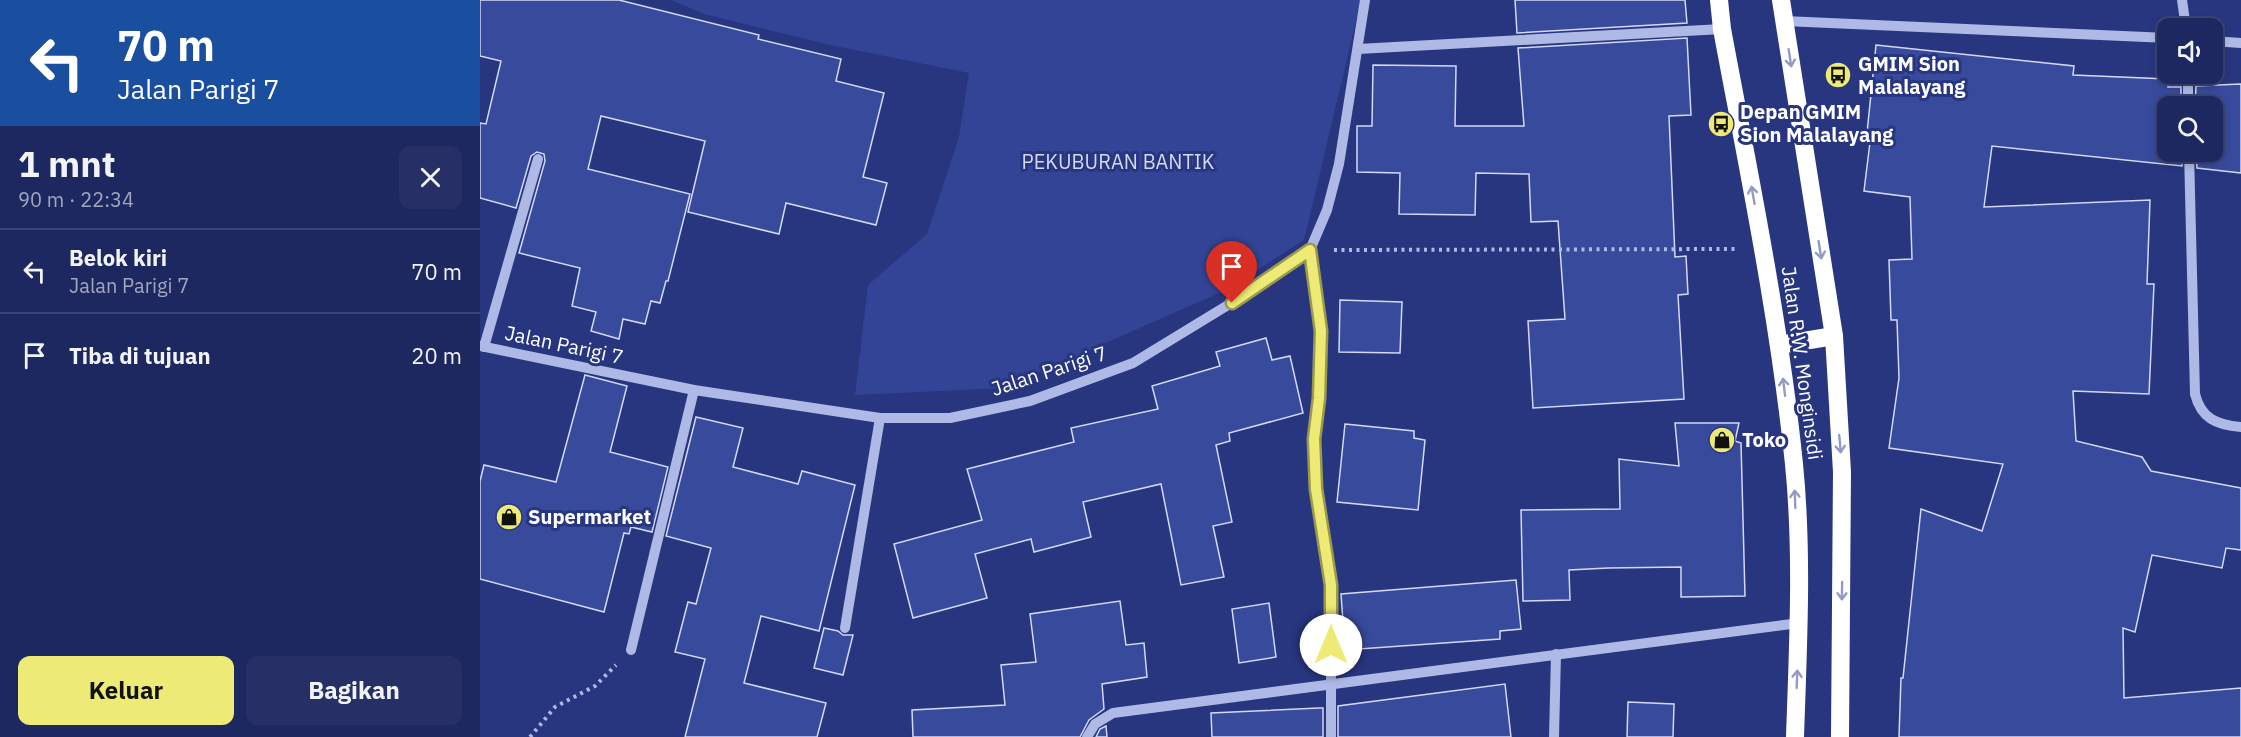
<!DOCTYPE html>
<html lang="id">
<meta charset="utf-8">
<style>
body{margin:0;font-family:"IBM Plex Sans",sans-serif;background:#263066;color:#f1f3f6;height:100vh;display:flex;flex-direction:column;font-size:22px;white-space:nowrap}
*{box-sizing:border-box;margin:0}
p{font-size:20px;color:#a1a6bd}
.icon{flex:none;width:33px;height:33px;fill:none;stroke:currentColor;stroke-width:2;stroke-linecap:round;stroke-linejoin:round}
.map{position:relative;flex:1;overflow:hidden}
.drawer{display:flex;flex-direction:column;background:#1e2860;width:480px}
.drawer>*{flex:none}
.hud{background:#1a4fa0;color:#fff;overflow:hidden}
.fabs{position:absolute;left:1677px;top:18px;display:grid;gap:12px}
.fabs a{display:grid;place-items:center;width:66px;height:66px;border-radius:12px;background:#1e2860;box-shadow:0 3px 9px #0003,0 0 0 2px #3c4475;font-size:30px}
.pin{position:absolute;display:grid;place-items:center;width:51px;height:51px;color:#fff;margin:-62px -26px;border-radius:50% 50% 50% 0;rotate:-45deg;box-shadow:0 0 6px #0007}
.pin .icon{rotate:45deg}
.me{position:absolute;width:66px;margin:-33px;rotate:0deg;stroke-linejoin:round;filter:drop-shadow(0 0 4px #0008)}
.turn{display:flex;align-items:center;gap:21px;height:126px;padding:0 18px;font-size:27px}
.turn .icon{width:78px;height:78px;stroke-width:2.5}
.turn b{display:block;font-size:42px;line-height:51px}
.round{display:grid;place-items:center;flex:none;width:63px;height:63px;border-radius:12px;background:#263066}
.head{display:flex;align-items:center;justify-content:space-between;height:102px;padding:0 18px}
h1{font-size:36px;font-weight:700;line-height:45px}
.primary-button{display:flex;gap:12px;margin-top:auto;padding:12px 18px}
.primary-button a{flex:1;height:69px;border-radius:12px;background:#edeb75;color:#111;font-size:24px;font-weight:700;line-height:69px;text-align:center}
.primary-button a+a{background:#263066;color:#f1f3f6}
ul{padding:0;list-style:none}
li{display:flex;align-items:center;gap:18px;height:84px;padding:0 18px;border-top:2px solid #3c4475}
li div{flex:1}
li b{display:block;font-size:22px}
li em{font-style:normal}
main{display:flex;flex:1;min-height:0}
.map>svg:first-child{display:block}
</style>
<main>
<section class="drawer">
<div class="hud">
<div class="turn"><svg class="icon" aria-label="left" viewBox="0 0 24 24"><path d="M17 20v-9H6M10 6l-5 5 5 5"/></svg><div><b>70 m</b>Jalan Parigi 7</div></div>
</div>
<div class="head"><div><h1>1 mnt</h1><p>90 m · 22:34</p></div><a class="round"><svg class="icon" aria-label="close" viewBox="0 0 24 24"><path d="M6 6l12 12M18 6L6 18"/></svg></a></div>
<ul>
<li><svg class="icon" aria-label="left" viewBox="0 0 24 24"><path d="M17 20v-9H6M10 6l-5 5 5 5"/></svg><div><b>Belok kiri</b><p>Jalan Parigi 7</p></div><em>70 m</em></li>
<li><svg class="icon" aria-label="arrive" viewBox="0 0 24 24"><path d="M6 21V4h12l-3 4 3 4H6"/></svg><div><b>Tiba di tujuan</b></div><em>20 m</em></li>
</ul>
<div class="primary-button"><a>Keluar</a><a>Bagikan</a></div>
</section>
<div class="map">
<svg width="1761" height="737" viewBox="0 0 1761 737">
<rect width="100%" height="100%" fill="#283680"/>
<path fill="#334497" d="M191,0H881L824,240L746,290L523,388L375,395L388,285L447,234L479,137L489,73L350,45L224,14Z"/>
<g fill="#384a9c" stroke="#d2d8f5" stroke-width="1.5">
<path d="M0,0H139L279,35L278,39L361,59L356,81L404,93L383,177L407,183L396,225L306,203L299,234L208,212L225,141L121,116L108,169L210,194L188,281H186L180,303L171,301L165,324L143,319L139,339L111,331L116,312L92,306L100,268L39,253L65,161L64,154L57,152L51,156L36,208L0,198V123L6,124L21,61L0,56Z"/>
<path d="M1035,0H1205L1207,23L1037,33Z"/>
<path d="M1207,38L1211,115L1189,116L1195,257L1206,256L1208,294L1198,295L1204,399L1053,408L1048,321L1085,319L1078,221L1051,222L1049,174L996,173L995,215L919,214L920,173L877,172V126H892L893,65L976,66L975,126H1044L1038,48Z"/>
<path d="M1396,45L1594,66L1593,75L1688,79V87H1701V106H1688V152H1702V166L1512,146L1504,207L1670,200L1667,284H1674L1669,394L1593,391L1596,441L1662,457L1671,471L1761,488V550L1746,548L1742,568L1672,555L1655,632L1643,628L1644,698L1761,688V737H1419L1421,678H1423L1441,509L1502,531L1523,464L1409,448L1419,378L1417,320H1411L1409,260L1432,259L1430,197L1384,191L1391,134L1387,133Z"/>
<path d="M1761,84V173L1717,168L1716,152H1732V106H1715L1716,86Z"/>
<path d="M860,300L922,302L920,353L859,352Z"/>
<path d="M786,338L792,360L810,356L823,413L749,433L750,441L736,445L752,522L733,526L744,577L701,585L681,484L603,502L611,537L554,552L551,539L495,554L507,598L433,618L414,544L502,520L487,469L594,442L591,428L678,409L672,386L740,366L736,352Z"/>
<path d="M105,375L147,386L130,452L188,467L172,532L151,527L149,534L144,533L124,612L0,579V481L4,465L76,482Z"/>
<path d="M216,417L263,428L253,467L318,484L322,471L375,485L339,631L281,616L264,683L346,703L337,737H205L225,659L195,652L208,602L216,604L231,548L186,536Z"/>
<path d="M1195,423H1259L1255,441L1261,443L1265,596L1201,597V567L1128,568L1089,570L1090,600L1043,601L1041,510L1140,509L1139,459L1199,466Z"/>
<path d="M865,424L934,431V438L945,440L938,510L857,502Z"/>
<path d="M1036,580L1041,629L1020,631V639L865,650L861,594Z"/>
<path d="M640,601L646,645L664,643L667,677L622,684L624,709L609,720L600,737H433L432,710L525,705L521,665L556,662L550,614Z"/>
<path d="M789,603L796,657L759,663L752,609Z"/>
<path d="M344,628L358,631L363,635H373L363,675L334,668Z"/>
<path d="M1025,684L1031,737H858V706Z"/>
<path d="M1148,702L1194,704L1193,737H1147Z"/>
<path d="M839,708H843V737H732L731,713Z"/>
<path d="M626,726L627,737H616L620,729Z"/>
</g>
<g fill="none" stroke-linecap="round" stroke-linejoin="round">
<g stroke="#afb9e5" stroke-width="4" stroke-dasharray="3 4.5" stroke-linecap="butt">
<path d="M854,250L1255,249"/>
<path d="M50,737L75,707L115,686L136,665"/>
</g>
<g stroke="#afb9e5" stroke-width="10">
<path d="M1702,0L1706,28"/>
<path d="M1304,21L1688,38"/>
<path d="M1732,41L1761,43"/>
<path d="M878,49L1242,29"/>
<path d="M1708,74V106"/>
<path d="M1709,152L1715,394C1721,418 1736,425 1761,427"/>
<path d="M830,250L841,331L839,398L834,439L836,489L851,585V737"/>
<path d="M0,346L214,390L400,418H470L550,401L653,363L771,291L830,250L847,210L859,164L885,0"/>
<path d="M4,347L58,159"/>
<path d="M365,628L400,418"/>
<path d="M151,650L214,390"/>
<path d="M607,737L615,724L633,713L1319,623"/>
<path d="M1074,737L1076,654"/>
</g>
<g stroke="#fff" stroke-width="18">
<path d="M1239,0L1242,29C1269,174 1299,318 1314,464C1323,554 1318,647 1315,737"/>
<path d="M1301,0L1354,336L1362,472L1360,737"/>
<path d="M1299,345L1354,336"/>
</g>
</g>
<defs><path id="oneway-shaft" d="M-6 0H5M1.5-3L5.5 0L1.5 3" fill="none" stroke-width="1.6" stroke-linecap="round" stroke-linejoin="round" transform="scale(1.5)"/></defs>
<g stroke="#949ac0">
<use href="#oneway-shaft" transform="translate(1310 58) rotate(81)"/>
<use href="#oneway-shaft" transform="translate(1273 195) rotate(-100)"/>
<use href="#oneway-shaft" transform="translate(1340 250) rotate(81)"/>
<use href="#oneway-shaft" transform="translate(1304 387) rotate(-97)"/>
<use href="#oneway-shaft" transform="translate(1360 444) rotate(85)"/>
<use href="#oneway-shaft" transform="translate(1315 499) rotate(-92)"/>
<use href="#oneway-shaft" transform="translate(1362 591) rotate(91)"/>
<use href="#oneway-shaft" transform="translate(1317 679) rotate(-88)"/>
</g>
<g fill="none" stroke-linecap="round" stroke-linejoin="round">
<defs>
<path id="route" d="M752,303L830,250L841,331L839,398L834,439L836,489L851,585V645"/>
</defs>
<use href="#route" stroke="#9a994c" stroke-width="15"/>
<use href="#route" stroke="#edeb75" stroke-width="10"/>
</g>
<defs>
<symbol id="bus-disc" viewBox="-11 -11 22 22"><circle r="9.5" fill="#edeb75" stroke="#283680"/><path d="M-5-6H5V4H4V6H2V4H-2V6H-4V4H-5ZM-3.5-4V0h7V-4ZM-3.5 1.2v1.5H-2V1.2ZM2 1.2v1.5H3.5V1.2Z" fill="#111"/></symbol>
<symbol id="shop-disc" viewBox="-11 -11 22 22"><circle r="9.5" fill="#edeb75" stroke="#283680"/><path d="M-5-2.5h2.3a2.7 3.5 0 0 1 5.4 0H5L5.5 6h-11ZM-1.5-2.5h3a1.5 2.3 0 0 0-3 0Z" fill="#111"/></symbol>
</defs>
<g fill-rule="evenodd">
<use href="#bus-disc" x="1343" y="60" width="30" height="30"/>
<use href="#bus-disc" x="1226" y="109" width="30" height="30"/>
<use href="#shop-disc" x="1227" y="425" width="30" height="30"/>
<use href="#shop-disc" x="14" y="502" width="30" height="30"/>
</g>
<g text-anchor="middle" stroke-width="6" stroke-linejoin="round" paint-order="stroke">
<g font-size="20" font-weight="bold" fill="#fff" stroke="#283680" text-anchor="start">
<text x="1378" y="71">GMIM Sion<tspan x="1378" dy="23">Malalayang</tspan></text>
<text x="1260" y="119">Depan GMIM<tspan x="1260" dy="23">Sion Malalayang</tspan></text>
<text x="1262" y="447">Toko</text>
<text x="48" y="524">Supermarket</text>
</g>
<g font-size="20" fill="#d2d8f5" stroke="#283680">
<text x="638" y="169">PEKUBURAN BANTIK</text>
</g>
<g font-size="20" fill="#fff" stroke="#283680">
<text transform="translate(84 345) rotate(12)" y="7">Jalan Parigi 7</text>
<text transform="translate(1322 363) rotate(82)" y="7">Jalan R.W. Monginsidi</text>
<text transform="translate(569 371) rotate(-18)" y="7">Jalan Parigi 7</text>
</g>
</g>
</svg>
<div class="fabs">
<a><svg class="icon" aria-label="sound" viewBox="0 0 24 24"><path d="M4 9h4l5-4v14l-5-4H4zM17 9q2 3 0 6"/></svg></a>
<a><svg class="icon" aria-label="search" viewBox="0 0 24 24"><circle cx="10" cy="10" r="6"/><path d="M15 15l6 6"/></svg></a>
</div>
<div class="pin" style="left:752px;top:303px;background:#d93025"><svg class="icon" aria-label="arrive" viewBox="0 0 24 24"><path d="M6 21V4h12l-3 4 3 4H6"/></svg></div>
<svg class="me" style="left:851px;top:645px" viewBox="-20 -20 40 40"><circle r="19" fill="#fff"/><path d="M0-13L10 11 0 6-10 11z" fill="#edeb75"/></svg>
</div>
</main>
